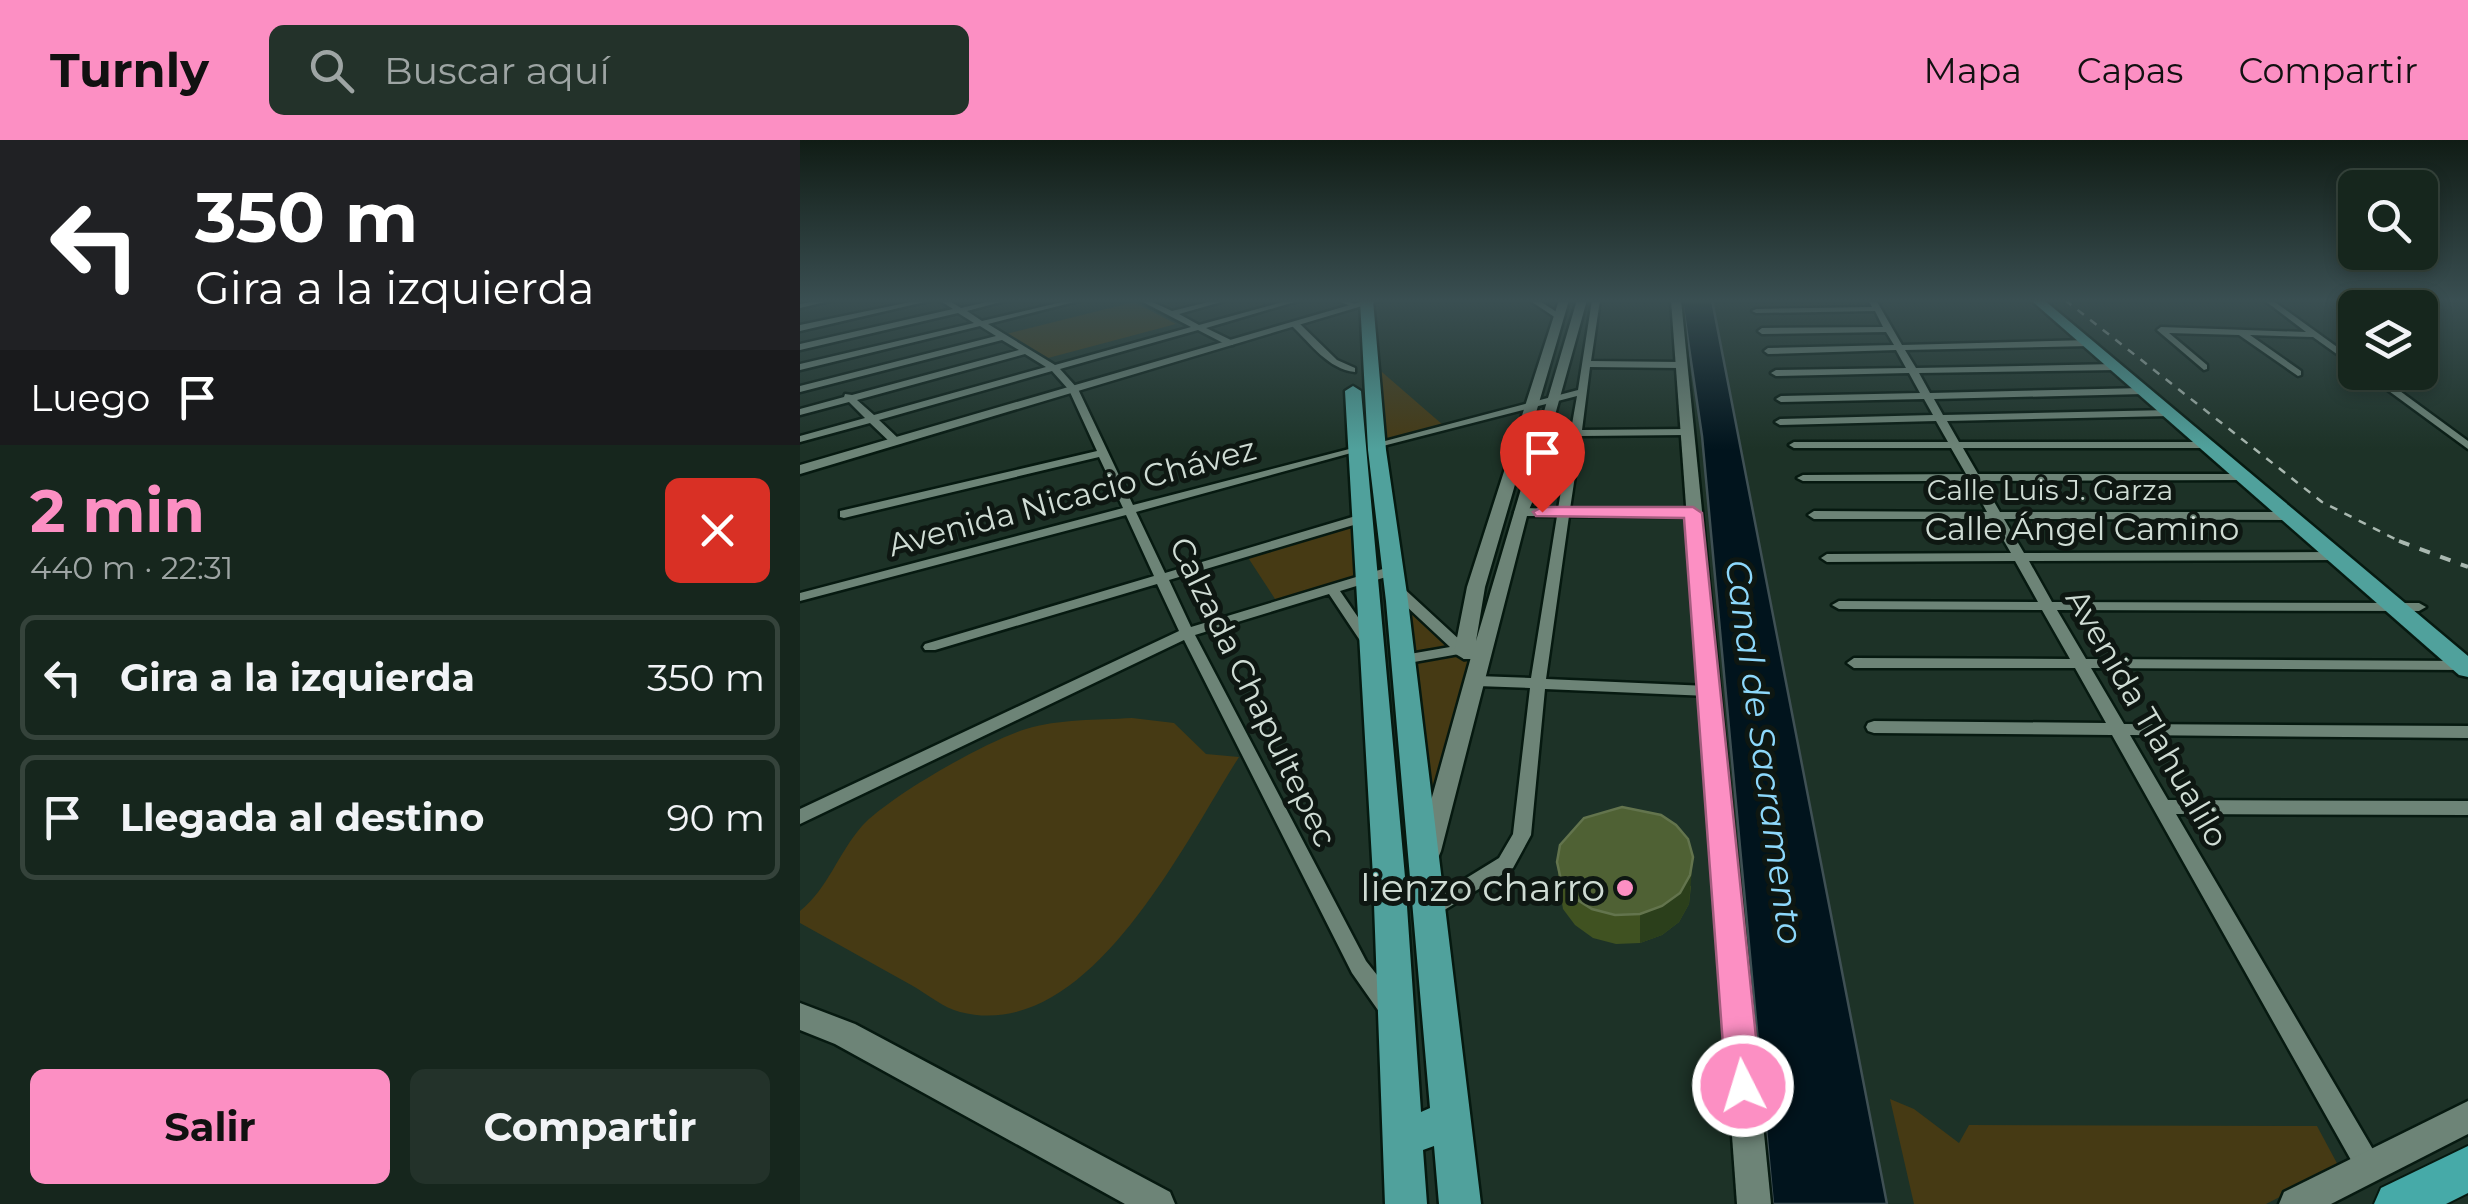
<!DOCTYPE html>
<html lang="es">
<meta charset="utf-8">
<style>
body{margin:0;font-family:Montserrat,sans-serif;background:#23322a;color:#f1f3f6;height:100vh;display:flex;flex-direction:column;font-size:38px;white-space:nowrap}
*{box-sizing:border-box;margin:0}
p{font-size:32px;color:#9ea5a4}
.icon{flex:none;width:55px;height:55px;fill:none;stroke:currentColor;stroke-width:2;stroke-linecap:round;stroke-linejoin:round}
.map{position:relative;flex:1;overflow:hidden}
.side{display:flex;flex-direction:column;background:#16261d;width:800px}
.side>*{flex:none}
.hud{background:#202124;color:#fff;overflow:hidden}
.buttons{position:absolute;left:1538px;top:30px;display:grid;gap:20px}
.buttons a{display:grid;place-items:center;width:100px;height:100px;border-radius:15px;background:#16261d;box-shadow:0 5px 15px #0003,0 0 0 2px #35433b;font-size:50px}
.pin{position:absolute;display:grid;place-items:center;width:85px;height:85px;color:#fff;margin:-102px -42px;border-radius:50% 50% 50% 0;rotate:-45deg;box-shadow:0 0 10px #0007}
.pin .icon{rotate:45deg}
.me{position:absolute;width:110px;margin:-55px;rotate:355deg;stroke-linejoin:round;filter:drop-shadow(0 0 8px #0008)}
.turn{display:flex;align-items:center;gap:35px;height:210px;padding:0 30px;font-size:45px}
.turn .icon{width:130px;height:130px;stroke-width:2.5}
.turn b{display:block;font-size:70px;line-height:85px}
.then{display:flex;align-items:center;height:95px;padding:0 30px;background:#0003;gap:20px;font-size:38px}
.round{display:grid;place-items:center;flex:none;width:105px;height:105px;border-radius:15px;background:#23322a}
.overview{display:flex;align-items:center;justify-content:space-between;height:170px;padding:0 30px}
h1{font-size:60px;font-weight:700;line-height:75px;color:#fc8fc3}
.cta{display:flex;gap:20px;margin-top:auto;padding:20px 30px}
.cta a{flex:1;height:115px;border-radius:15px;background:#fc8fc3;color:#111;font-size:40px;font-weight:700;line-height:115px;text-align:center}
.cta a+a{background:#23322a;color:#f1f3f6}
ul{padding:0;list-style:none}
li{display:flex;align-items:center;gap:30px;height:125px;margin:0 20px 15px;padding:0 10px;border:5px solid #35433b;border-radius:15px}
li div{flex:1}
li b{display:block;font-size:38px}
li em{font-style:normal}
header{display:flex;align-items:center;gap:60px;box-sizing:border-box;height:140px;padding:0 50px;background:#fc8fc3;color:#111}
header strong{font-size:48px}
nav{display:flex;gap:55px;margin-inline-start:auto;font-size:35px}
.search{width:700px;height:90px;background:#23322a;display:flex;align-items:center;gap:25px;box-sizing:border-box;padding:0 35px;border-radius:15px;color:#9ea5a4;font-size:38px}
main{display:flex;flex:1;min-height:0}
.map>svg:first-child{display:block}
</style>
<header>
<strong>Turnly</strong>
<div class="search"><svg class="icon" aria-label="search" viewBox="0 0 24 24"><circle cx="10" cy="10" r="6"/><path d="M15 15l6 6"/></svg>Buscar aquí</div>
<nav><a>Mapa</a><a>Capas</a><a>Compartir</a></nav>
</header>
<main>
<section class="side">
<div class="hud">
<div class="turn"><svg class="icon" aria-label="left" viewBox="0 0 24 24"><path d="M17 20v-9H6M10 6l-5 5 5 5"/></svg><div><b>350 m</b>Gira a la izquierda</div></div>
<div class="then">Luego<svg class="icon" aria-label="arrive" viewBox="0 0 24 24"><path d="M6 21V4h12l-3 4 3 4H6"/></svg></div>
</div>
<div class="overview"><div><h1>2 min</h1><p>440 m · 22:31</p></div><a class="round" style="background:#d93025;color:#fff"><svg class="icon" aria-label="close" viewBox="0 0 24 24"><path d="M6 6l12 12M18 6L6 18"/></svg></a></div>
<ul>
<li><svg class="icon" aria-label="left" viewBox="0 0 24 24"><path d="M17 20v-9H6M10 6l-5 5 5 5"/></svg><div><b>Gira a la izquierda</b></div><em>350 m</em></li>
<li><svg class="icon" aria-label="arrive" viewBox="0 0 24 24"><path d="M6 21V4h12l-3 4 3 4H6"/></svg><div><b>Llegada al destino</b></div><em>90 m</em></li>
</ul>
<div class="cta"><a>Salir</a><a>Compartir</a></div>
</section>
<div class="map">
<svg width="1668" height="1064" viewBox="0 0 1668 1064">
<rect width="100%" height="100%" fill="#1d3227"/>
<g fill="#463a14">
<path d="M334,162L376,184L248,218L206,194Z"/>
<path d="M575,226L643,285L587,299Z"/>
<path d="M561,380L564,435L477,462L445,413Z"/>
<path d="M604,460L649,507L669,519L628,699Z"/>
<path d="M332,578L374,583L406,614L439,617C383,704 288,905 160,872C144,868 127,854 113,846C75,825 38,804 0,783V771C29,747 37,715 62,686C90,656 186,601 226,589C258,579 298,580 332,578Z"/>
<path d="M1090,959L1114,969L1159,1003L1169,985L1517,986L1539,1027L1466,1064H1114Z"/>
</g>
<path fill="#01141d" stroke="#3f5054" stroke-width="2.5" d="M882,160H912L1087,1064H973L902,296Z"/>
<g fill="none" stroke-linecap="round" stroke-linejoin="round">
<defs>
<g id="minor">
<path d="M20,160H33L0,168V164Z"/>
<path d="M120,160H133L0,191V185Z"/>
<path d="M139,160H148L161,168L195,160H208L167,171L182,181L270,160H282L188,184L255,225L391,187L339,160H348L372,171L416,160H428L379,174L399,185L490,160H501L406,188L433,201V205H427L398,190L260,229L278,249L333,365L557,307L562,310L336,372L365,433L559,375H567L569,378L567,381L369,440L391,487L586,428L591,427L598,431L596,434L540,451L575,502L573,505H563L529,454L395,495L566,821L596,859L599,866L596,873L588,876L580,873L552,833L384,500L0,684V669L379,491L357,444L135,510H125L123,507L125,504L354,436L326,375L0,461V453L323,368L299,317L44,378L40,377V371L297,311L269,250L252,231L79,280L100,300V304H92L70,283L0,302V296L65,278L49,262L0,275V269L44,257L45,254L52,255L219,210L202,200L0,252V246L196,196L180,186L0,230V224L174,183L158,173L0,210V204L153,169ZM225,214L246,227L74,275L57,260Z"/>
<path d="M536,160H546L555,164L551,166Z"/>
<path d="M729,160H738L763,176L756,178Z"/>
<path d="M792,160H800L791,221L881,222L886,225L881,228L790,227L782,290L886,289L891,292L886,295L781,296L770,369H893L899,373L893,377L769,376L746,539L908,546L916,551L908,556L745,549L731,695L713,728L628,780L621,778L618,772L621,766L699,718L713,694L730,548L677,546L669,541L677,536L731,538L757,376H720L714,372L720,368L758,369L770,296H743L738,293L743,290H771L777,256L575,308L570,305L778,250Z"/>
<path d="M1068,160H1076L1102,205L1289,200L1293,203L1289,206L1105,210L1116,228L1316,224L1321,227L1316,230L1119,233L1130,253L1343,248L1348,251L1343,254L1134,259L1143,275L1369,270L1374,273L1369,276L1147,281L1159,302H1405L1410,305L1405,308H1163L1178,334H1443L1449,337L1443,340L1182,341L1200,372H1487L1493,376L1487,380L1204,379L1224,413L1536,412L1542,416L1536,420L1229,421L1252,462L1619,463L1626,467L1619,471L1257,470L1286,519L1668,521V529L1664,530L1291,528L1324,584L1668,586V598L1330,595L1368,660L1668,661V675L1376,674L1578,1018L1581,1027L1578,1036L1569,1039L1560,1036L1312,595L1074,593L1068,591L1066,587L1068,583L1074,581L1306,583L1275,528H1054L1047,523L1054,518L1270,519L1242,470L1039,469L1032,465L1039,461L1238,462L1215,421L1027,422L1021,418L1027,414L1211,413L1191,379H1014L1008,375L1014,371L1187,372L1170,341H1003L997,338L1003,335L1166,334L1151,308H994L989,305L994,302H1148L1136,281L980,285L975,282L980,279L1133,275L1124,259L981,262L976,259L981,256L1120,253L1109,233L976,236L971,233L976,230L1106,228L1096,210L968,214L964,211L968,208L1094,205L1086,192L962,194L958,191L962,188L1083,187L1075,171L956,173L952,171L956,169L1072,167Z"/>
<path d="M1464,160H1472L1555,220V227L1513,197L1450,195L1501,231V235L1498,236L1439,195L1369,193L1407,225V229L1404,230L1357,190L1361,187L1506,192Z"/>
<path d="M492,182H498L537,220L555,228V232C528,229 511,204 492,186Z"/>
<path d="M1563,232H1574L1668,301V309Z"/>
<path d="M595,444L600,445L674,513L676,516L674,519H664L659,514L603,524L598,522L596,519L598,516L650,507L590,451L588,448L590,445Z"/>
</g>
<g id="tertiary">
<path d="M567,160H582L0,334V325Z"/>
<path d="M759,160H769L685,447L676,501L777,160H787L750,293L739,347L728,372L641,711L638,718L629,721L620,718L617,711L671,517L664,519L654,513L667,447Z"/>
<path d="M871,160H881L971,1064H937Z"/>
<path d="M0,863L55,884L370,1052L375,1064H325L35,904L0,890Z"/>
<path d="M1668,961V994L1531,1064H1479L1484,1052Z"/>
</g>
<g id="primary">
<path d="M560,160H573L586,310L608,461L681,1064H639L634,1006L623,1010L627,1064H585L573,737L545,251L553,246L561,251L605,737L621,972L630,968L586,461L568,310Z"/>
<path d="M1231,160H1244L1668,516V537L1659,535Z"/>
</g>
<path id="trunk" d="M1668,1006V1053L1646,1064H1574L1581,1048Z"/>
</defs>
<use href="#minor" stroke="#061910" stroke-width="5"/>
<use href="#tertiary" stroke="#061910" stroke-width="5"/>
<use href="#primary" stroke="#061910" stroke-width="5"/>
<use href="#trunk" stroke="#061910" stroke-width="4"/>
<use href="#minor" fill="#6d8477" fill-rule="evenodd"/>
<use href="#tertiary" fill="#6d8477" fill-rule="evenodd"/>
<use href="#primary" fill="#50a19c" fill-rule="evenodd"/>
<use href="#trunk" fill="#46aaa8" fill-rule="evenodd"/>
<path stroke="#a9b8b0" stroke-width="2.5" stroke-dasharray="8 8" stroke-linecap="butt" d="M1265,160L1522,362L1605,404"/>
<path stroke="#a9b8b0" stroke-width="4" stroke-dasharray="11 11" stroke-linecap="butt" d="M1599,401L1668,427"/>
</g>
<path fill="#405221" d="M757,722L891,746L889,764L879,782L862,795L840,803L816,804L793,798L775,785L763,769L760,751Z"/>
<path fill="#2b3f1b" d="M893,717L889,764L879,782L862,795L840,803V774Z"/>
<path fill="#4f6134" stroke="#63744d" stroke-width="2.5" d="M822,667L861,675L876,685L888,699L893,717L890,735L880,753L862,766L840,774L815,775L792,769L773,757L761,740L757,722L760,705L784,678Z"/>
<linearGradient id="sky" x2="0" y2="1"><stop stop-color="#101c15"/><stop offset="0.52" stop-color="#3a4f52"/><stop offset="1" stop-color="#3a4f52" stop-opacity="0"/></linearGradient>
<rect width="1668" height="309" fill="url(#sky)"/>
<path fill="#fc8fc3" stroke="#a45d7f" stroke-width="2.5" d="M742,367H893L902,373L961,946L956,958L943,963L931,958L926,946L884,378L736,376L733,372Z"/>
<circle fill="#fc8fc3" stroke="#0e1712" stroke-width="4" cx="825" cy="748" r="10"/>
<g text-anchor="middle" stroke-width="10" stroke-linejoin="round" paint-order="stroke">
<g font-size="28" fill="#cfdcd4" stroke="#0e1712">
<text x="1250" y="360">Calle Luis J. Garza</text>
</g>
<g font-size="32" fill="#cfdcd4" stroke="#0e1712">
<text transform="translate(272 357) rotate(-15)" y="11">Avenida Nicacio Chávez</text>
<text x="1282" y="400">Calle Ángel Camino</text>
<text transform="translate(453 552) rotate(64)" y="11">Calzada Chapultepec</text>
<text transform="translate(1347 578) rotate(60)" y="11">Avenida Tlahualilo</text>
</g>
<g font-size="35" font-style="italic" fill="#8dd8fb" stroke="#0e1712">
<text transform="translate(964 612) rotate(82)" y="12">Canal de Sacramento</text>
</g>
<g font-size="38" fill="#cfdcd4" stroke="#0e1712" text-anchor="end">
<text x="805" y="761">lienzo charro</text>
</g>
</g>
</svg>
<div class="buttons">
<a><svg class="icon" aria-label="search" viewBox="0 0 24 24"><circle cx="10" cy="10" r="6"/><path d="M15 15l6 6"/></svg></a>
<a><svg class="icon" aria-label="layers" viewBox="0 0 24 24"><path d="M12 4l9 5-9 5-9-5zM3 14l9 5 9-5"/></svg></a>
</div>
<div class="pin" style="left:742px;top:372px;background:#d93025"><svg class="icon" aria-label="arrive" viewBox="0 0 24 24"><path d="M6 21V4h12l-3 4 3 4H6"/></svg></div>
<svg class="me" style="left:943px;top:946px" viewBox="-20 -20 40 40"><circle r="17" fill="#fc8fc3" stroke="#fff" stroke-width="3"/><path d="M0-11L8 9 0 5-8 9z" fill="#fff"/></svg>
</div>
</main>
